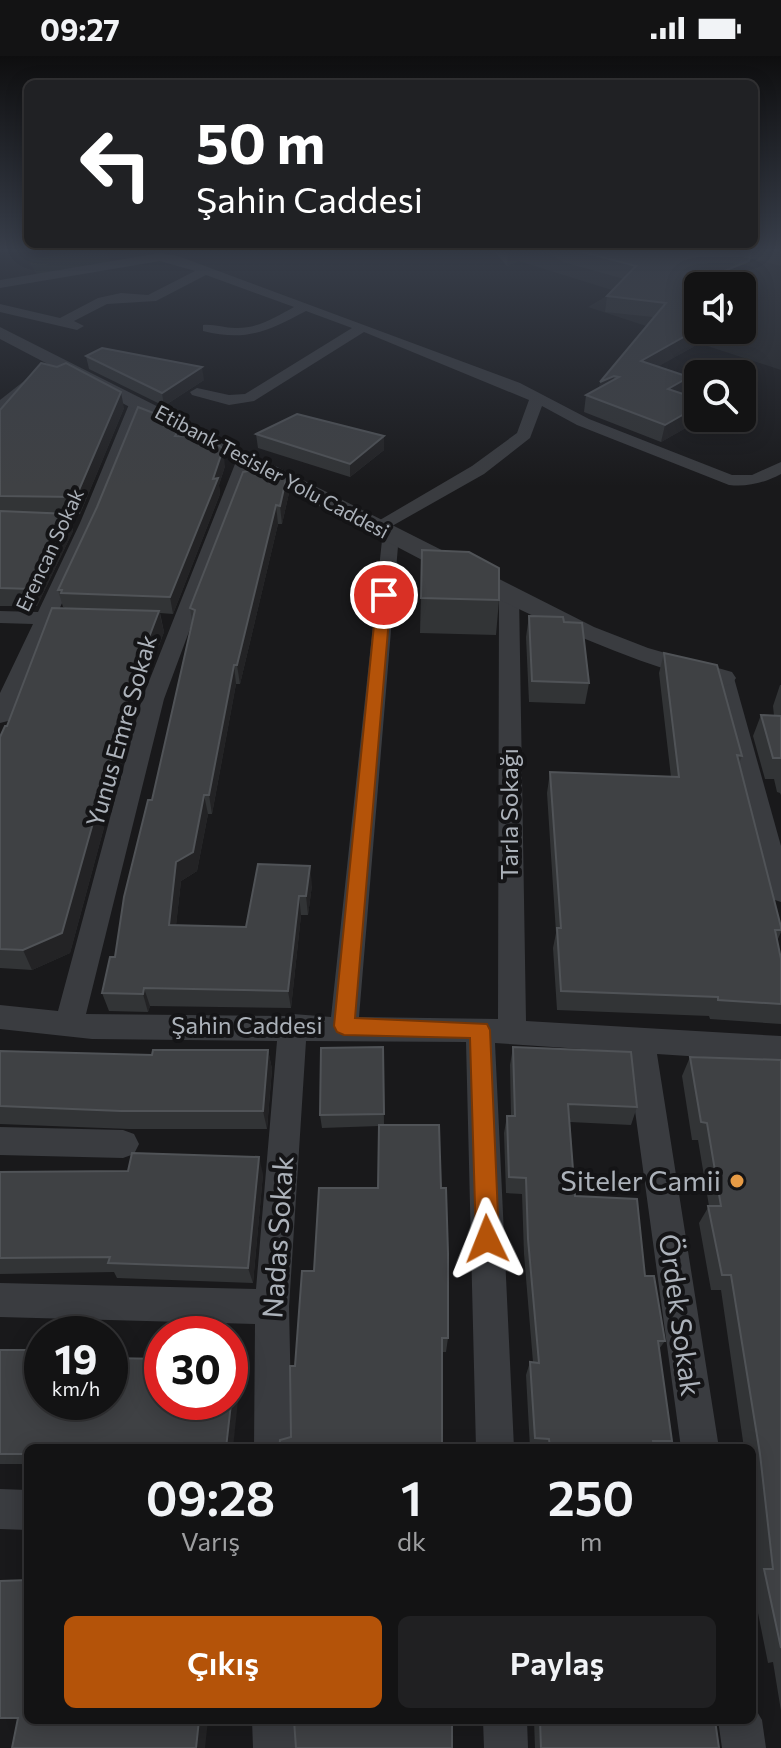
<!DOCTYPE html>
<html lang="tr">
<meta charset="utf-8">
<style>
body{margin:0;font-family:Commissioner,sans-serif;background:#202022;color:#f1f3f6;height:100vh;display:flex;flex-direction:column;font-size:30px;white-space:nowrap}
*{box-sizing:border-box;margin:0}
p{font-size:26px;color:#9d9ea0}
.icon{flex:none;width:44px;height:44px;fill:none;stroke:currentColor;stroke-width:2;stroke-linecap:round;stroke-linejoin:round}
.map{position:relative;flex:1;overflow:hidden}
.panel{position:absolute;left:24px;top:1388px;width:732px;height:280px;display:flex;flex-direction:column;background:#131314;border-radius:12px;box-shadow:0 4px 20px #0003,0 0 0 2px #323234}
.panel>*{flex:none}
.hud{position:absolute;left:24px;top:24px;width:734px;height:168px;border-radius:12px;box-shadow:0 4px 20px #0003,0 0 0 2px #323234;background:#202124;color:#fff;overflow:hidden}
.buttons{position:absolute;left:684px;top:216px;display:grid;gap:16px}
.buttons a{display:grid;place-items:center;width:72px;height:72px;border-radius:12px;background:#131314;box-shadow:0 4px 20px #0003,0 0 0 2px #323234;font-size:40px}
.speed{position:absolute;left:24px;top:1260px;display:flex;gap:16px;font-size:40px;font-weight:700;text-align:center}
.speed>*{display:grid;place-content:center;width:104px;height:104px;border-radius:50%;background:#131314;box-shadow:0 4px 20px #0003,0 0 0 2px #323234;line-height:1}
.speed small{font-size:20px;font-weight:400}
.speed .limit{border:12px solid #d22;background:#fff;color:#111}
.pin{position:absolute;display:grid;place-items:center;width:68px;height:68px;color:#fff;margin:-34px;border:4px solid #fff;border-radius:50%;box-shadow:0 2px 8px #0007}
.me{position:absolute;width:88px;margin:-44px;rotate:358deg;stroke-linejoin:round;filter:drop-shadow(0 0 6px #0008)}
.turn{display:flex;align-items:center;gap:28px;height:168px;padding:0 40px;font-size:36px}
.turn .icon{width:104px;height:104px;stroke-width:2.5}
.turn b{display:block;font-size:56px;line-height:68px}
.eta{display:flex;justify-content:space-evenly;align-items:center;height:136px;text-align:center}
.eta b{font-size:48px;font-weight:600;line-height:56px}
.cta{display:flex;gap:16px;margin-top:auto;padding:16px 40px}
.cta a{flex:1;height:92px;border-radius:12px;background:#b45309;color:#fff;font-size:32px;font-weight:600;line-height:92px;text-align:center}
.cta a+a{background:#202022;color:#f1f3f6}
.status{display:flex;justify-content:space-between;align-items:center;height:56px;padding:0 40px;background:#131314;direction:ltr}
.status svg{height:22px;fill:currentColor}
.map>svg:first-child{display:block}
</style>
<div class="status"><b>09:27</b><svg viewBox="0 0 49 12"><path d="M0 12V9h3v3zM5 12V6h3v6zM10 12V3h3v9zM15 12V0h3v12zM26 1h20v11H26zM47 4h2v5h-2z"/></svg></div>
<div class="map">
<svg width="781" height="1692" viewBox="0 0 781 1692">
<rect width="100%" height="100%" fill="#19191b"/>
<path fill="#252628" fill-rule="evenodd" d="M486,195H781V314L588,251L615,235ZM698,230H742V274H698Z"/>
<path fill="#1f261f" d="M87,195H104L113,207L37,219L28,203Z"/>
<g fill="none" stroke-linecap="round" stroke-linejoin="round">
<g fill="#3a3c40" fill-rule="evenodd">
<path d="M160,197L178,200L520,327L589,363L732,419H752L781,406V418C764,427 748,431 729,429L577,369L542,350L530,382L484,418L385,474H396L399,478L359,961L498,963L499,539L509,533L519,539L526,965L781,980V1006L657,998L719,1392H681L627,996L495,987L514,1392H476L466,986L306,985L289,1251L292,1392H254L255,1268L0,1261V1227L256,1233L277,985L92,983L0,973V949L58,955L142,643L237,403L245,398L253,403L164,643L86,958L286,960L293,958L331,961L383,475H371L368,471L472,410L517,377L529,344L364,276L254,345L229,349L192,339L190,336L197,332L229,339L245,338L352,272L306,255C268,275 247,286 203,275V269C214,268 224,272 235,272C257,273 276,261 294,251L206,219L156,245L107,248L74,265L84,270L77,274L0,256V248L60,262L98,242L121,237L148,239L195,215L160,205L0,232V224Z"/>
<path d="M33,318L38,319V325L5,355L0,357V344Z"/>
<path d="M138,341L146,346L98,467L58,556L67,562L64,566L52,568L11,660L8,665L0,667V637L33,568L0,567V555L38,556L80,467L130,346Z"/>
<path d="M723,615L734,622L781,790V846L772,843L768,836L712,622Z"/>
<path d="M0,1071L123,1074L134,1078L139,1088L134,1098L123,1102L0,1099Z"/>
<path d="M0,1433L28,1434V1474L0,1473Z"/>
<path d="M752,1647L762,1664L766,1692H722L718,1664H752Z"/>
<path d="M252,1664H296L297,1692H253Z"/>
<path d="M483,1664H527L528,1692H484Z"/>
</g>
<path fill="#3a3c40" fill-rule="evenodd" d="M0,271L594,571L648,592L732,616L736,622L732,628L723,630C594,597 479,534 361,472C241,409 120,346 0,283Z"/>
</g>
<g fill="#323436">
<path d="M494,195H781V210L750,202L745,220L731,226L693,291L658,310L686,338L684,339L698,362H703L661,386L584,356L586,339L599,332L653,261L605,256L607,240L624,223L563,206L548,197H536L507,210Z"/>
<path d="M86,300L204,324L164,350L89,313Z"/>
<path d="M124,352L80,458H68L73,475L37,550H0V354Z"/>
<path d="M182,368L184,380L225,410L219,429L220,438L173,558L160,557L164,576L139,642L70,897L32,914L0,912V681L7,670L65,552L63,551L58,534Z"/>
<path d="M256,378L384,380V394L350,421L258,392Z"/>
<path d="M287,419L289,437L282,468H278L240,628H236L212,758H208L197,815L181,825L176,869L246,871L312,829L308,859H301L291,952L150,950L148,956L109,955L102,937L115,901L152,744L192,565L190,552Z"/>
<path d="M422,494L499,544L496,579L420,577Z"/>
<path d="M529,560L564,566L589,627L585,648L529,646L526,581Z"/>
<path d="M664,597L742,700L739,708L781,871V876L777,885L781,903V968L710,963L709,960L557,954L553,892L556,877L547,737L550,716L671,721L659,617Z"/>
<path d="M780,629H781V739L780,737L777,736L774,723H765L753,680L761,659L774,660L773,650Z"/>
<path d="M383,991L384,1069L441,1132L448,1282L446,1296H442L291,1381L295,1310L314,1215L378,1132L379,1070L322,1072L320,1059Z"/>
<path d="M513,991L637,1051L631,1069L570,1066L575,1140L645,1220L665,1285L659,1293L672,1385L666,1392H530L526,1319L530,1306H533L524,1198L522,1138L506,1137L504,1077L507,1060H511L510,1009Z"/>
<path d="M268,994L272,1013L267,1073H129L0,1068V995L152,999Z"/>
<path d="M690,1001L781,1004V1655L773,1606L768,1607L752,1527V1519L758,1516L752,1459V1392H744L721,1234H711L699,1167L709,1150L698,1084H692L682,1020Z"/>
<path d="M0,1116L263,1118L253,1227L117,1222L114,1216L0,1218Z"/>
<path d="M0,1294L42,1346L241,1316L28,1392V1408H0Z"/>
<path d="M534,1664H715L719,1692H535Z"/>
</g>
<g fill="#232325">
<path d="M508,195H536V197L507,210Z"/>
<path d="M749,205L745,220L722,230L724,215Z"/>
<path d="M698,272V274H705L693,291L638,322L641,305Z"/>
<path d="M202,311L204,324L164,350L162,337Z"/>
<path d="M614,320L611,337L597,343L600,326Z"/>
<path d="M689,321L686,338L664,350L668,333Z"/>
<path d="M121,336L124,352L80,458L76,441Z"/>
<path d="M698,350V362L702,363L661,386L665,369Z"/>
<path d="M182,368L184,384L175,380Z"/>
<path d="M384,380V394L350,421V408Z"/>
<path d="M223,393L225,410L219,429L220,438L173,558L170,541Z"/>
<path d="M287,419L289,437L282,468L280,450Z"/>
<path d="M276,449L278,468L240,628L237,609Z"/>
<path d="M69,458L73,475L37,550L32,533Z"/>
<path d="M159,555L164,576L139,642L70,897L32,914L23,894L134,621Z"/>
<path d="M234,609L236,628L212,758L209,739Z"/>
<path d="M204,739L208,758L197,815L181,825L174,888L169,869L176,806Z"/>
<path d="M310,810L312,829L308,859L306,840Z"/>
<path d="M299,840L301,859L291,952L288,935Z"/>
<path d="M144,932L150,950L148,956L143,938Z"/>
<path d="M268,994L272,1013L267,1073L263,1055Z"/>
<path d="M259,1101L263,1118L253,1227L248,1212Z"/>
<path d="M236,1303L241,1316L233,1392H226Z"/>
<path d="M199,1664H208L205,1692H196Z"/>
</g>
<g fill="#3f4144" stroke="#505357" stroke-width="2">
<path d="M579,195H751L749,205L724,215L734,230H698V272L696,274L641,305L689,321L668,333L698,343V350L665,369L586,339L619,321L614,320L600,326L666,247L607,240L636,210Z"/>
<path d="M102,292L202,311L162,337L86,300Z"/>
<path d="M41,307L57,311L66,307L121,336L76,441L0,440V354Z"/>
<path d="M138,351L182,368L175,380L210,381L223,393L213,423L218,422L170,541L61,537L62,534H58L97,451Z"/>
<path d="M297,358L384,380L350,408L256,378Z"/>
<path d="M270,410L287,419L280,450L276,449L237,609H234L209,739H204L193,796L176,806L169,869L246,871L258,808L310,810L306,840H299L288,935L144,932L143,938L102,937L110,901H115L124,841L148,744H152L195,554L190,552L243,416Z"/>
<path d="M0,455L69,458L32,533L0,532Z"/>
<path d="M422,494L469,496L499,512V544L421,542Z"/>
<path d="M52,552L159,555L134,621L62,877L23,894L0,893V681L5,670H7Z"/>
<path d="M529,560L563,561L564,566L582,567L589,627L532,625Z"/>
<path d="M664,597L717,609L742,700L737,699L781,871V874H775L781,903V948L718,944V941L561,935L557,872H561L550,716L679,721Z"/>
<path d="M761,659L781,660V702H773Z"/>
<path d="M383,991L384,1058L320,1059L321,992Z"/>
<path d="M513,991L631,996L637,1051L568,1048L575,1140L637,1143L645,1220H654L665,1285H658L672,1385H653L654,1392H550L549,1383L535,1382L530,1306L539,1307L528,1183L526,1122L509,1121L507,1060H515Z"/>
<path d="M153,994H268L263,1055H121L0,1050V995L152,999Z"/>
<path d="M690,1001L781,1004V1592L764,1513H773L760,1398L731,1219H722L708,1150H721L707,1067L701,1066Z"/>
<path d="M379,1069H439L441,1132H446L448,1197V1282H442V1392H279L280,1384L291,1381L290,1310H295L302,1215H314L319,1132H378Z"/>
<path d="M132,1097L259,1101L248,1212L108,1207L110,1201L0,1202V1116L128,1115Z"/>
<path d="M0,1294H42V1346H110V1302L162,1303V1346H230V1303H236L226,1392H28V1398H0Z"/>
<path d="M28,1524V1664H199L196,1692H12L18,1662H0V1525Z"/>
<path d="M294,1664H452V1692H296Z"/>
<path d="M540,1664H715L719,1692H541Z"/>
</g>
<linearGradient id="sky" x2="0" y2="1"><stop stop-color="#0e0e0f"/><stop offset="0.45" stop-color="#383e4a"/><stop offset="1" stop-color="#383e4a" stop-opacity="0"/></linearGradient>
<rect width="781" height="431" fill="url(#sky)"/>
<path fill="#b45309" stroke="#753606" stroke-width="2" d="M384,535L391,539L355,962L487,968L490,974L499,1183L495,1191L487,1194L479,1191L476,1183L470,982L344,979L337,976L334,970L377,539Z"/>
<circle fill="#e79b45" stroke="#141416" stroke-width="3" cx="737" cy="1125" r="8"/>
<g text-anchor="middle" stroke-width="8" stroke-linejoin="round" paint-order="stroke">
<g font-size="20" fill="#acb2ba" stroke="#141416">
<text transform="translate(272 416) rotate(28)" y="7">Etibank Tesisler Yolu Caddesi</text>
<text transform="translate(50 494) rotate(-65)" y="7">Erencan Sokak</text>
</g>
<g font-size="24" fill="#acb2ba" stroke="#141416">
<text transform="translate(122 675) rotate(-74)" y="8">Yunus Emre Sokak</text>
<text transform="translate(510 758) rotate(-90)" y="8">Tarla Sokağı</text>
<text x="247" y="978">Şahin Caddesi</text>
</g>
<g font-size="28" fill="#acb2ba" stroke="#141416" text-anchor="end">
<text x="721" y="1135">Siteler Camii</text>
</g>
<g font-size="28" fill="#acb2ba" stroke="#141416">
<text transform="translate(278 1181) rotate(-86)" y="10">Nadas Sokak</text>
<text transform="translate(680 1259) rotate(82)" y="10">Ördek Sokak</text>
</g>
</g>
</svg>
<div class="buttons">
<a><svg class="icon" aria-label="sound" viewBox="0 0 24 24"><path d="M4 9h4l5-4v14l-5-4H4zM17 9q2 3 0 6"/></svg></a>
<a><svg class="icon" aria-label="search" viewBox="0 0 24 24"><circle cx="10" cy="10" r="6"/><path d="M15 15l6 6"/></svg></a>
</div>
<div class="speed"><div>19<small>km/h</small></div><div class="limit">30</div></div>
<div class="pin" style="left:384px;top:539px;background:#d93025"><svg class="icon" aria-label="arrive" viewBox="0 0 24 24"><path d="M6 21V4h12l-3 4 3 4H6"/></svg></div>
<svg class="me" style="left:487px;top:1183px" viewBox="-20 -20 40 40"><path d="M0-17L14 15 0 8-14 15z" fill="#b45309" stroke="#fff" stroke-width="4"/></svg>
<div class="hud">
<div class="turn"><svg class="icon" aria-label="left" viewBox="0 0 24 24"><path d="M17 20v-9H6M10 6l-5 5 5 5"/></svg><div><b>50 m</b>Şahin Caddesi</div></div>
</div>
<section class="panel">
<div class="eta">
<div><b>09:28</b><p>Varış</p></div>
<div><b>1</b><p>dk</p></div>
<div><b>250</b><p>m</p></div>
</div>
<div class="cta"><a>Çıkış</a><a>Paylaş</a></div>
</section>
</div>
